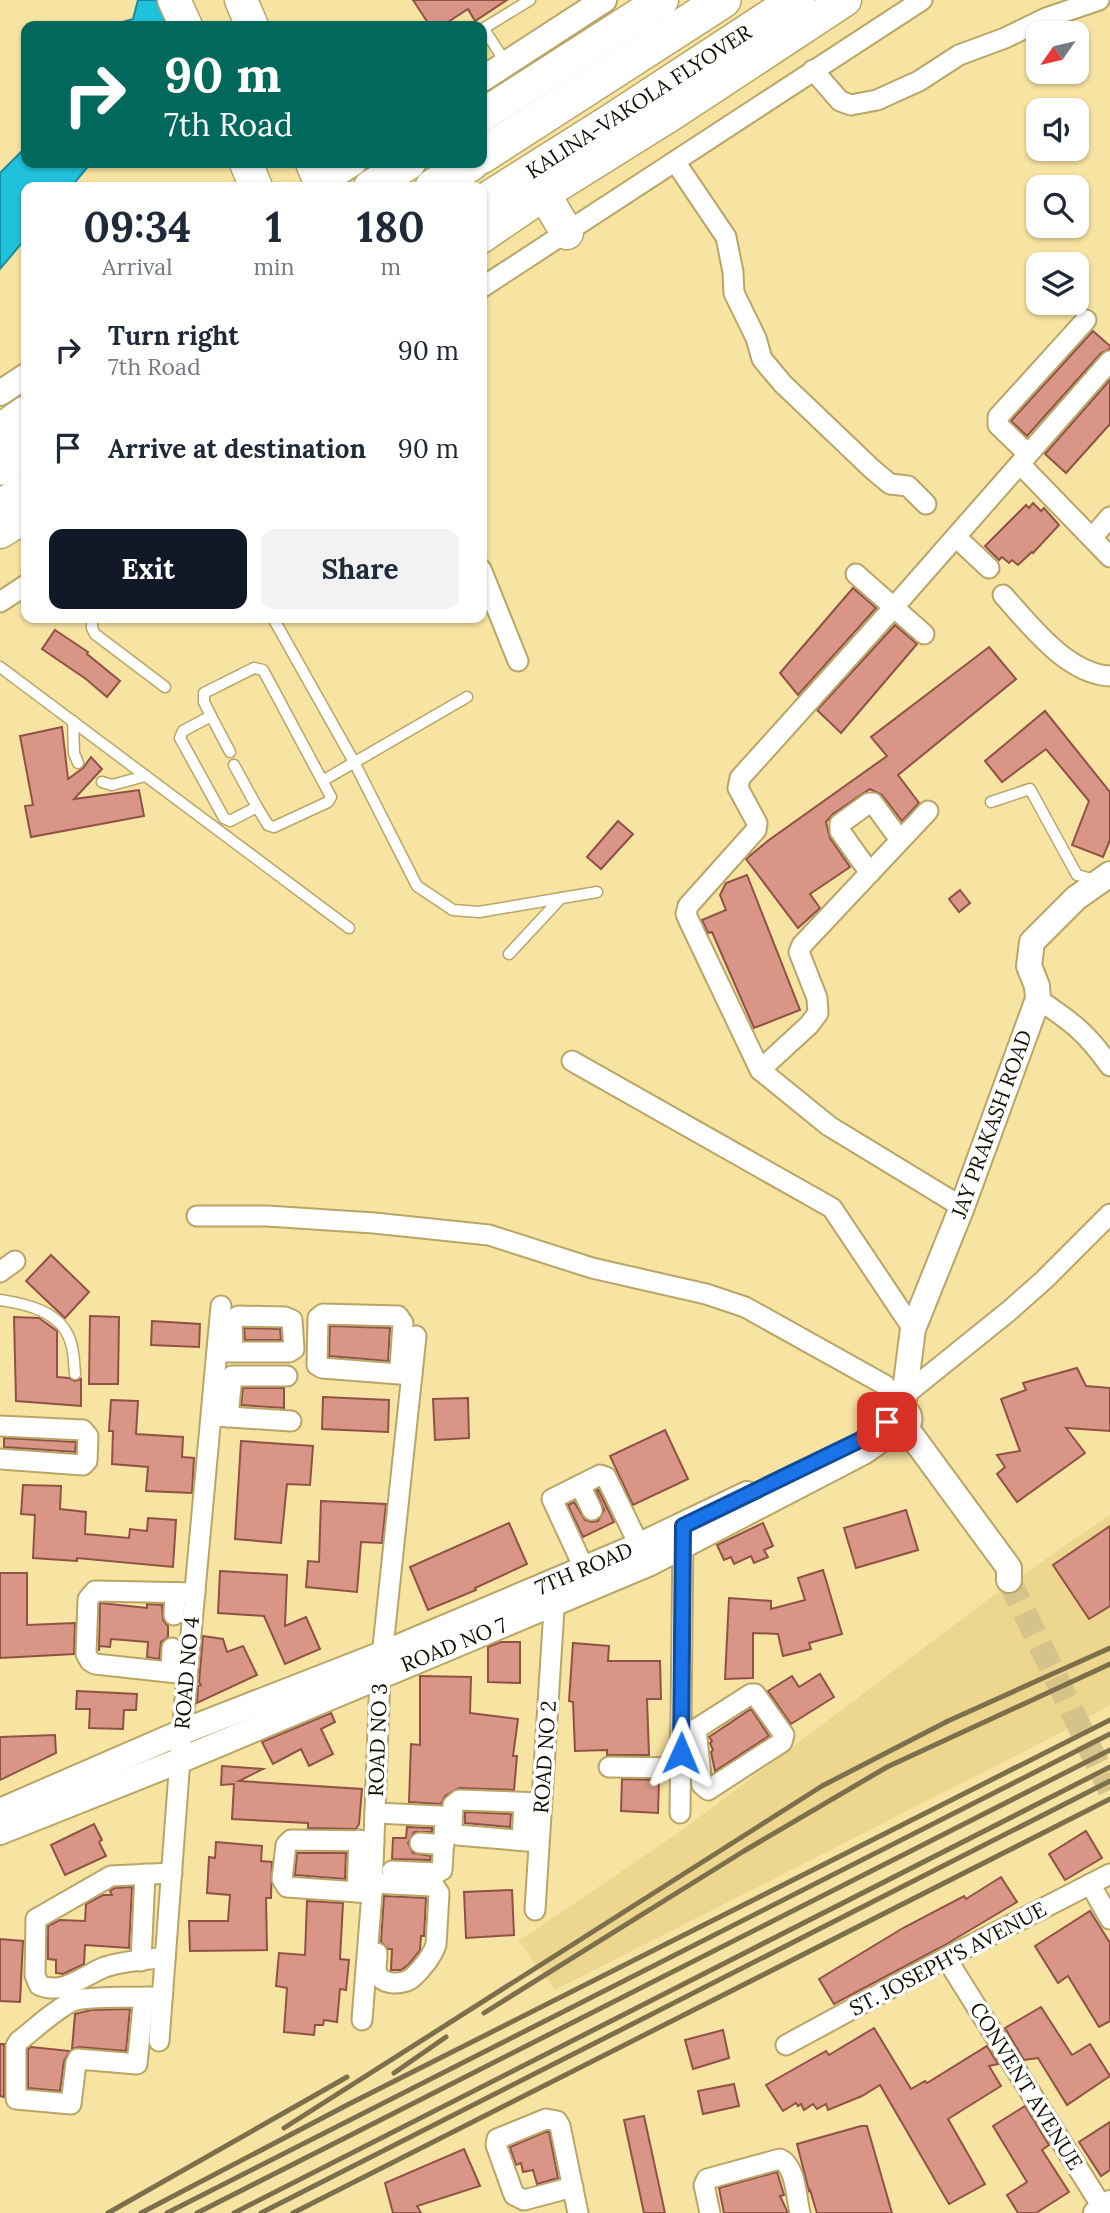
<!DOCTYPE html>
<style>
body{margin:0;font-family:Lora,serif;background:#f2f2f3;color:#1f2937;height:100vh;display:flex;flex-direction:column;font-size:26px;white-space:nowrap}
*{box-sizing:border-box;margin:0}
p{font-size:23px;color:#747a83}
.icon{flex:none;width:38px;height:38px;fill:none;stroke:currentColor;stroke-width:2;stroke-linecap:round;stroke-linejoin:round}
.map{position:relative;flex:1;overflow:hidden}
.sheet{position:absolute;left:21px;top:182px;width:466px;height:441px;display:flex;flex-direction:column;background:#fff;border-radius:14px;box-shadow:0 2px 5px #0004}
.sheet>*{flex:none}
.hud{position:absolute;left:21px;top:21px;width:466px;height:147px;border-radius:14px;box-shadow:0 2px 5px #0004;background:#00695c;color:#fff;overflow:hidden}
.needle{width:46px;rotate:236deg}
.buttons{position:absolute;left:1026px;top:21px;display:grid;gap:14px}
.buttons a{display:grid;place-items:center;width:63px;height:63px;border-radius:14px;background:#fff;box-shadow:0 2px 5px #0004;font-size:35px}
.pin{position:absolute;display:grid;place-items:center;width:60px;height:60px;color:#fff;margin:-30px;border-radius:14px;box-shadow:0 4px 10px #0006}
.me{position:absolute;width:77px;margin:-38px;rotate:1deg;stroke-linejoin:round;filter:drop-shadow(0 0 5px #0008)}
.turn{display:flex;align-items:center;gap:24px;height:147px;padding:0 28px;font-size:32px}
.turn .icon{width:91px;height:91px;stroke-width:2.5}
.turn b{display:block;font-size:49px;line-height:60px}
.eta{display:flex;justify-content:space-evenly;align-items:center;height:119px;text-align:center}
.eta b{font-size:42px;font-weight:800;line-height:49px}
.cta{display:flex;gap:14px;margin-top:auto;padding:14px 28px}
.cta a{flex:1;height:80px;border-radius:14px;background:#111827;color:#fff;font-size:28px;font-weight:800;line-height:80px;text-align:center}
.cta a+a{background:#f2f2f3;color:#1f2937}
ul{padding:0;list-style:none}
li{display:flex;align-items:center;gap:21px;height:98px;padding:0 28px}
li div{flex:1}
li b{display:block;font-size:26px}
li em{font-style:normal}
.map>svg:first-child{display:block}
</style>
<div class="map">
<svg width="1110" height="2213" viewBox="0 0 1110 2213">
<rect width="100%" height="100%" fill="#f7e3a2"/>
<path fill="#edd78e" d="M1110,1515V1705L1064,1731L555,1990L519,1941L681,1831L998,1592Z"/>
<g fill="#20c1dd" stroke="#1c8a9b" stroke-width="2">
<path d="M138,0H188L182,26H108L133,19Z"/>
<path d="M26,147V163H91L71,187H26V238L0,269V173Z"/>
</g>
<g fill="#d99686" stroke="#8f5245" stroke-width="2">
<path d="M413,0H507L475,21L468,9L442,26H430Z"/>
<path d="M1093,331L1110,346V349L1101,353L1027,436L1011,421Z"/>
<path d="M1110,380V424L1066,473L1045,454Z"/>
<path d="M1033,503L1041,511L1044,508L1059,525L1033,553L1032,552L1018,565L1012,560L1009,563L1002,557L999,560L985,546L1026,505L1029,508Z"/>
<path d="M853,588L876,608L798,695L780,673Z"/>
<path d="M895,625L917,644L841,733L817,710Z"/>
<path d="M55,630L88,652L87,654L120,681L107,697L86,679L42,649Z"/>
<path d="M989,647L1016,679L898,775L919,803L902,821L882,795L870,789L833,814L826,822L830,838L850,867L810,894L820,908L798,928L746,859L769,840L887,756L871,737Z"/>
<path d="M1045,711L1110,792V840L1103,857L1072,845L1089,801L1046,749L1002,782L985,761Z"/>
<path d="M62,727L68,779L83,768L91,757L102,769L74,799L139,790L144,816L31,837L25,806L33,805L20,736Z"/>
<path d="M618,821L633,834L601,869L587,857Z"/>
<path d="M747,875L800,1010L754,1028L712,932L708,933L702,920L726,910L720,895L726,883Z"/>
<path d="M960,890L970,903L959,912L949,899Z"/>
<path d="M51,1255L89,1292L65,1318L26,1281Z"/>
<path d="M90,1316L119,1317L118,1384H89Z"/>
<path d="M14,1317L39,1318L57,1331V1377L69,1378L75,1381L81,1379V1406L16,1401Z"/>
<path d="M152,1321L200,1324L199,1347L151,1345Z"/>
<path d="M330,1326L390,1328L388,1361L329,1356Z"/>
<path d="M244,1328L280,1329L281,1340H245Z"/>
<path d="M1077,1368L1086,1386L1110,1388V1431L1066,1428L1085,1453L1017,1502L997,1474L1005,1467L997,1455L1020,1451L1001,1399L1026,1390L1023,1383Z"/>
<path d="M243,1388H284V1408L241,1405Z"/>
<path d="M323,1397L389,1400L388,1432L322,1429Z"/>
<path d="M468,1398L469,1438L435,1440L433,1399Z"/>
<path d="M111,1400L138,1401L136,1434L183,1437L182,1457L194,1458L192,1493L146,1491L148,1467L112,1464L113,1431H109Z"/>
<path d="M665,1430L688,1479L633,1505L610,1456Z"/>
<path d="M4,1438L76,1442L75,1452L4,1447Z"/>
<path d="M241,1441L313,1446L310,1485L287,1484L281,1543L235,1539Z"/>
<path d="M23,1485L61,1486L60,1509L86,1512L85,1534L129,1538L130,1529L147,1531L148,1518L176,1520L173,1567L77,1558V1561L33,1558L35,1515L21,1514Z"/>
<path d="M598,1489L614,1522L583,1537L568,1505L574,1502L585,1520L592,1522L598,1521L604,1510L596,1491Z"/>
<path d="M321,1501L386,1504L382,1543L361,1542L357,1592L306,1587L308,1561L319,1562Z"/>
<path d="M906,1510L918,1550L856,1568L844,1528Z"/>
<path d="M509,1523L527,1564L475,1588L476,1590L428,1610L410,1567Z"/>
<path d="M763,1523L773,1546L764,1550L768,1557L754,1563L751,1556L734,1564L731,1557L724,1560L717,1545Z"/>
<path d="M1110,1526V1606L1089,1619L1053,1565Z"/>
<path d="M823,1570L842,1634L809,1643L811,1649L783,1656L778,1634L753,1633V1678L725,1679L729,1598L771,1601V1609L805,1600L798,1578Z"/>
<path d="M220,1571L287,1575L285,1626L306,1617L320,1649L285,1664L264,1616L218,1613Z"/>
<path d="M0,1573H27V1625L75,1623L74,1654L0,1658Z"/>
<path d="M100,1603L147,1608V1604L162,1605L163,1620L168,1626V1637L161,1642L159,1659L147,1657L148,1642L111,1639L110,1647L99,1646V1651Z"/>
<path d="M203,1636L223,1639L227,1652L243,1646L257,1675L197,1703L198,1686L201,1685L199,1682Z"/>
<path d="M501,1642H520V1683L488,1682V1647Z"/>
<path d="M573,1643L609,1646L608,1661H660L661,1699H647L649,1755H607V1750L575,1751L573,1702L569,1701Z"/>
<path d="M820,1674L834,1697L791,1724L768,1691L792,1676L799,1687Z"/>
<path d="M420,1676L471,1677L470,1713L518,1719L513,1756H517L514,1790L459,1788L445,1796L441,1804L409,1802L411,1744L420,1745Z"/>
<path d="M77,1691L137,1694L136,1710H124L123,1729L89,1728L90,1709H76Z"/>
<path d="M751,1709L769,1736L715,1771L711,1752L713,1750L710,1743L712,1741L709,1737Z"/>
<path d="M331,1713L335,1722L321,1729L333,1754L309,1766L301,1749L273,1764L262,1742Z"/>
<path d="M55,1735L56,1753L0,1780V1737Z"/>
<path d="M222,1766L263,1769L239,1781L362,1789L359,1824L356,1829L308,1828V1823L232,1819L234,1784L221,1785Z"/>
<path d="M622,1779L659,1780L658,1813L621,1811Z"/>
<path d="M465,1812L511,1814L510,1827L465,1823Z"/>
<path d="M94,1824L102,1840L99,1842L106,1856L65,1875L51,1845Z"/>
<path d="M407,1827L432,1828V1832H414L408,1843L413,1853L431,1856L430,1860L392,1859L393,1838H406Z"/>
<path d="M1086,1831L1102,1858L1065,1880L1049,1854Z"/>
<path d="M216,1842L262,1846L261,1861L272,1862L271,1898H266L267,1950L190,1951L189,1921H228L230,1895L207,1893L209,1857L215,1858Z"/>
<path d="M297,1853H346L345,1879L295,1875Z"/>
<path d="M1001,1877L1017,1902L945,1945L834,2004L819,1979L903,1928L964,1896L966,1899Z"/>
<path d="M132,1887L129,1948L85,1945L84,1964L63,1974L56,1973V1960L48,1959V1926L60,1920L85,1921L86,1904L103,1895H112L110,1891L115,1888Z"/>
<path d="M512,1890L514,1935L466,1938L464,1892Z"/>
<path d="M384,1896L426,1898L424,1936H421L420,1950L408,1965L401,1970H391L392,1949H388L381,1942Z"/>
<path d="M307,1901L343,1903L340,1959L349,1960L346,1990L340,1989L337,2022L324,2020L323,2025H315L314,2035L284,2032L287,1988L276,1986L279,1953L305,1955Z"/>
<path d="M1090,1911L1110,1943V2021L1099,2027L1068,1976L1058,1983L1035,1946Z"/>
<path d="M0,1939L23,1941L20,2002L0,2001Z"/>
<path d="M1041,2007L1072,2055L1090,2044L1110,2076L1067,2105L1038,2058L1024,2060L1005,2028Z"/>
<path d="M130,2009L126,2051L79,2047L72,2049L75,2014L91,2010Z"/>
<path d="M874,2028L911,2089L925,2081L927,2083L987,2046L998,2064L989,2066L1001,2086L948,2119L985,2184L949,2204L880,2085L862,2096L828,2110L826,2104L817,2109L813,2104L804,2110L801,2104L798,2106L796,2103L783,2111L766,2085L826,2051L829,2055Z"/>
<path d="M723,2030L729,2058L693,2069L685,2040Z"/>
<path d="M0,2044H4V2097L0,2096Z"/>
<path d="M31,2047L70,2051L64,2061L60,2091L28,2088V2049Z"/>
<path d="M734,2084L739,2106L703,2114L698,2091Z"/>
<path d="M1025,2106L1049,2145L1042,2150L1069,2192L1036,2213H1018L1007,2195L1027,2182L993,2126Z"/>
<path d="M644,2116L665,2213H644L624,2120Z"/>
<path d="M1110,2122V2170L1101,2176L1079,2142Z"/>
<path d="M861,2126H867L892,2213H817L810,2190L809,2191L797,2144Z"/>
<path d="M545,2132H549L558,2178L537,2184L533,2170L523,2172L521,2163L516,2165L510,2147Z"/>
<path d="M464,2149L480,2186L417,2206L421,2213H393L385,2183Z"/>
<path d="M777,2172L784,2195L780,2196L788,2213H724L719,2188Z"/>
</g>
<g fill="none" stroke-linecap="round" stroke-linejoin="round">
<path stroke="#d5c38a" stroke-width="24" stroke-dasharray="24 12" stroke-linecap="butt" d="M1009,1580L1110,1790"/>
<defs>
<g id="service">
<path d="M484,29L506,63"/>
<path d="M481,30L530,0"/>
<path d="M92,618V628L95,634L165,687"/>
<path d="M273,618L354,762L417,886L453,910L479,912L597,892"/>
<path d="M0,667L349,928"/>
<path d="M254,668L263,670L331,797L328,802L274,827L268,825L257,807L230,821L224,818L180,738L183,731L211,716L204,702V693Z"/>
<path d="M211,716L230,752"/>
<path d="M73,721L74,753L78,763"/>
<path d="M234,765L257,807"/>
<path d="M324,780L467,697"/>
<path d="M102,782L112,785L145,776"/>
<path d="M991,802L1030,789L1077,875L1096,880"/>
<path d="M509,954L561,898"/>
<path d="M0,1300C26,1304 60,1311 70,1340C74,1350 74,1363 75,1374"/>
</g>
<g id="minor">
<path d="M813,70L840,101L851,105L877,100L919,81L959,55L1005,38L1046,18L1099,0"/>
<path d="M676,163L726,237L733,272L734,293L756,338L762,359L783,384L872,469L890,484L908,486L926,504"/>
<path d="M481,288L922,0"/>
<path d="M1028,454L998,425V417L1086,320"/>
<path d="M1020,464L1110,557"/>
<path d="M956,537L989,568"/>
<path d="M1092,538L1110,517"/>
<path d="M481,569L518,661"/>
<path d="M856,574L924,634"/>
<path d="M1003,595C1030,625 1067,674 1110,676"/>
<path d="M0,602L26,585"/>
<path d="M870,873L840,831V824L869,803H873L900,840"/>
<path d="M1038,999C1072,1022 1086,1032 1110,1066"/>
<path d="M572,1061L832,1208L913,1329"/>
<path d="M760,1070L809,1025L818,1013L817,998L799,952L802,945L928,811"/>
<path d="M962,1207L829,1126L760,1070L690,923L686,914L688,906L756,830L757,823L738,788L740,778L894,607L1110,361"/>
<path d="M197,1216H267L374,1223L489,1235L592,1268L706,1294L745,1307L885,1385L897,1406"/>
<path d="M0,1272L15,1261"/>
<path d="M217,1352H289L294,1349L292,1320L285,1317L238,1316L232,1322L233,1352"/>
<path d="M400,1368L403,1323L398,1316L323,1314L318,1318L317,1365L322,1368L412,1375"/>
<path d="M906,1394L1009,1311L1044,1280L1110,1214"/>
<circle cx="900" cy="1419" r="12"/>
<path d="M215,1416L291,1421"/>
<path d="M228,1417L232,1376H287"/>
<path d="M0,1426L83,1430L88,1436L87,1461L83,1465L0,1459"/>
<path d="M580,1485L592,1510"/>
<path d="M590,1581L552,1499L600,1475L606,1477L645,1557"/>
<path d="M174,1615L175,1593"/>
<path d="M171,1672L172,1648"/>
<path d="M187,1674L95,1664L90,1661L86,1654L88,1599L95,1591L195,1593"/>
<path d="M682,1738L751,1694H755L784,1735L782,1742L708,1790L702,1785L696,1729"/>
<path d="M609,1767L680,1768"/>
<path d="M375,1813L441,1816L445,1821L442,1870L437,1873L392,1871"/>
<path d="M680,1813L683,1534"/>
<path d="M522,1840L524,1803"/>
<path d="M539,1842L457,1835L452,1829L453,1805L459,1800L541,1803"/>
<path d="M420,1843L444,1845"/>
<path d="M373,1883L432,1886L435,1887L439,1893L436,1945C432,1956 422,1969 413,1977C404,1986 379,1986 376,1970C376,1965 377,1958 377,1953"/>
<path d="M1090,1884L1110,1919"/>
<path d="M357,1892L359,1840"/>
<path d="M372,1893L287,1887L282,1879L286,1845L291,1840L374,1841"/>
<path d="M535,1910L555,1593"/>
<path d="M165,1957C146,1960 123,1961 105,1967C84,1975 63,1996 39,1985L35,1975L36,1919L111,1876L172,1873"/>
<path d="M946,1958L1106,2213"/>
<path d="M141,1961L145,1874"/>
<path d="M144,1997L137,2064L78,2059L76,2063L71,2104L16,2099V2046L19,2041C36,2028 54,2010 73,2001C85,1996 145,1997 162,1997"/>
<path d="M362,2020L372,1893L380,1675L416,1336"/>
<path d="M159,2041L182,1732L221,1306"/>
<path d="M786,2045L946,1958L1110,1874"/>
<path d="M573,2187L524,2200L514,2195L496,2145L497,2139L546,2119L557,2121L560,2126L578,2213"/>
<path d="M710,2213L704,2185L707,2179L780,2159C796,2166 796,2197 800,2213"/>
</g>
<g id="tertiary">
<path d="M481,80L604,0"/>
<path d="M321,184L354,163"/>
<path d="M0,393L26,376"/>
<path d="M903,1406L913,1329L962,1207L1038,999L1037,986L1029,966L1032,942L1076,898L1110,874"/>
<path d="M907,1429L1009,1568V1580"/>
<path d="M0,1811L182,1732L382,1654L640,1545L747,1494"/>
<path d="M0,1832L181,1760L648,1564L865,1451L895,1430"/>
<path d="M1096,2213L1110,2203"/>
</g>
<g id="trunk">
<path d="M174,0L186,26"/>
<path d="M241,0L252,26"/>
<path d="M481,116L662,0"/>
<path d="M246,163L256,187"/>
<path d="M312,163L322,187"/>
<path d="M370,187L409,163"/>
<path d="M544,194L567,233"/>
<path d="M481,237L544,194L672,114L845,0"/>
<path d="M0,430L26,412"/>
<path d="M0,532L26,516"/>
</g>
<g id="motorway">
<path d="M481,156L723,0"/>
<path d="M433,187L471,163"/>
<path d="M481,204L614,120L797,0"/>
<path d="M0,467L26,450"/>
<path d="M0,508L26,491"/>
</g>
</defs>
<use href="#service" stroke="#b9a667" stroke-width="13"/>
<use href="#minor" stroke="#b9a667" stroke-width="23"/>
<use href="#tertiary" stroke="#b9a667" stroke-width="28"/>
<use href="#trunk" stroke="#b9a667" stroke-width="35"/>
<use href="#motorway" stroke="#b9a667" stroke-width="38"/>
<use href="#service" stroke="#fff" stroke-width="10"/>
<use href="#minor" stroke="#fff" stroke-width="19"/>
<use href="#tertiary" stroke="#fff" stroke-width="24"/>
<use href="#trunk" stroke="#fff" stroke-width="32"/>
<use href="#motorway" stroke="#fff" stroke-width="35"/>
<g stroke="#7c6f4b" stroke-width="5">
<path d="M484,2013L744,1851L887,1767L1110,1664"/>
<path d="M394,2073L446,2037"/>
<path d="M284,2128L822,1786L948,1721L1110,1648"/>
<path d="M108,2213L347,2077"/>
<path d="M141,2213L351,2103L1110,1720"/>
<path d="M167,2213L1110,1734"/>
<path d="M197,2213L1110,1750"/>
<path d="M234,2213L1110,1767"/>
<path d="M261,2213L1110,1781"/>
<path d="M293,2213L1110,1799"/>
</g>
</g>
<g fill="none" stroke-linecap="round" stroke-linejoin="round">
<defs>
<path id="route" d="M681,1753L683,1526L860,1440L887,1422"/>
</defs>
<use href="#route" stroke="#114b97" stroke-width="18"/>
<use href="#route" stroke="#1a73e8" stroke-width="12"/>
</g>
<g text-anchor="middle" stroke-width="7" stroke-linejoin="round" paint-order="stroke">
<g font-size="21" fill="#120b00" stroke="#fff">
<text transform="translate(639 102) rotate(-33)" y="7">KALINA-VAKOLA FLYOVER</text>
<text transform="translate(992 1124) rotate(-70)" y="7">JAY PRAKASH ROAD</text>
<text transform="translate(584 1569) rotate(-23)" y="7">7TH ROAD</text>
<text transform="translate(454 1645) rotate(-22)" y="7">ROAD NO 7</text>
<text transform="translate(187 1673) rotate(-85)" y="7">ROAD NO 4</text>
<text transform="translate(378 1740) rotate(-88)" y="7">ROAD NO 3</text>
<text transform="translate(545 1757) rotate(-86)" y="7">ROAD NO 2</text>
<text transform="translate(948 1959) rotate(-28)" y="7">ST. JOSEPH'S AVENUE</text>
<text transform="translate(1026 2086) rotate(58)" y="7">CONVENT AVENUE</text>
</g>
</g>
</svg>
<div class="buttons">
<a><svg class="needle" viewBox="-14 -14 28 28"><path d="M0-13l5 13h-10z" fill="#e53935"/><path d="M0 13l5-13h-10z" fill="#747a83"/></svg></a>
<a><svg class="icon" aria-label="sound" viewBox="0 0 24 24"><path d="M4 9h4l5-4v14l-5-4H4zM17 9q2 3 0 6"/></svg></a>
<a><svg class="icon" aria-label="search" viewBox="0 0 24 24"><circle cx="10" cy="10" r="6"/><path d="M15 15l6 6"/></svg></a>
<a><svg class="icon" aria-label="layers" viewBox="0 0 24 24"><path d="M12 4l9 5-9 5-9-5zM3 14l9 5 9-5"/></svg></a>
</div>
<div class="pin" style="left:887px;top:1422px;background:#d93025"><svg class="icon" aria-label="arrive" viewBox="0 0 24 24"><path d="M6 21V4h12l-3 4 3 4H6"/></svg></div>
<svg class="me" style="left:681px;top:1753px" viewBox="-20 -20 40 40"><path d="M0-17L14 15 0 8-14 15z" fill="#1a73e8" stroke="#fff" stroke-width="4"/></svg>
<div class="hud">
<div class="turn"><svg class="icon" aria-label="right" viewBox="0 0 24 24"><path d="M7 20v-9h11M14 6l5 5-5 5"/></svg><div><b>90 m</b>7th Road</div></div>
</div>
<section class="sheet">
<div class="eta">
<div><b>09:34</b><p>Arrival</p></div>
<div><b>1</b><p>min</p></div>
<div><b>180</b><p>m</p></div>
</div>
<ul>
<li><svg class="icon" aria-label="right" viewBox="0 0 24 24"><path d="M7 20v-9h11M14 6l5 5-5 5"/></svg><div><b>Turn right</b><p>7th Road</p></div><em>90 m</em></li>
<li><svg class="icon" aria-label="arrive" viewBox="0 0 24 24"><path d="M6 21V4h12l-3 4 3 4H6"/></svg><div><b>Arrive at destination</b></div><em>90 m</em></li>
</ul>
<div class="cta"><a>Exit</a><a>Share</a></div>
</section>
</div>
